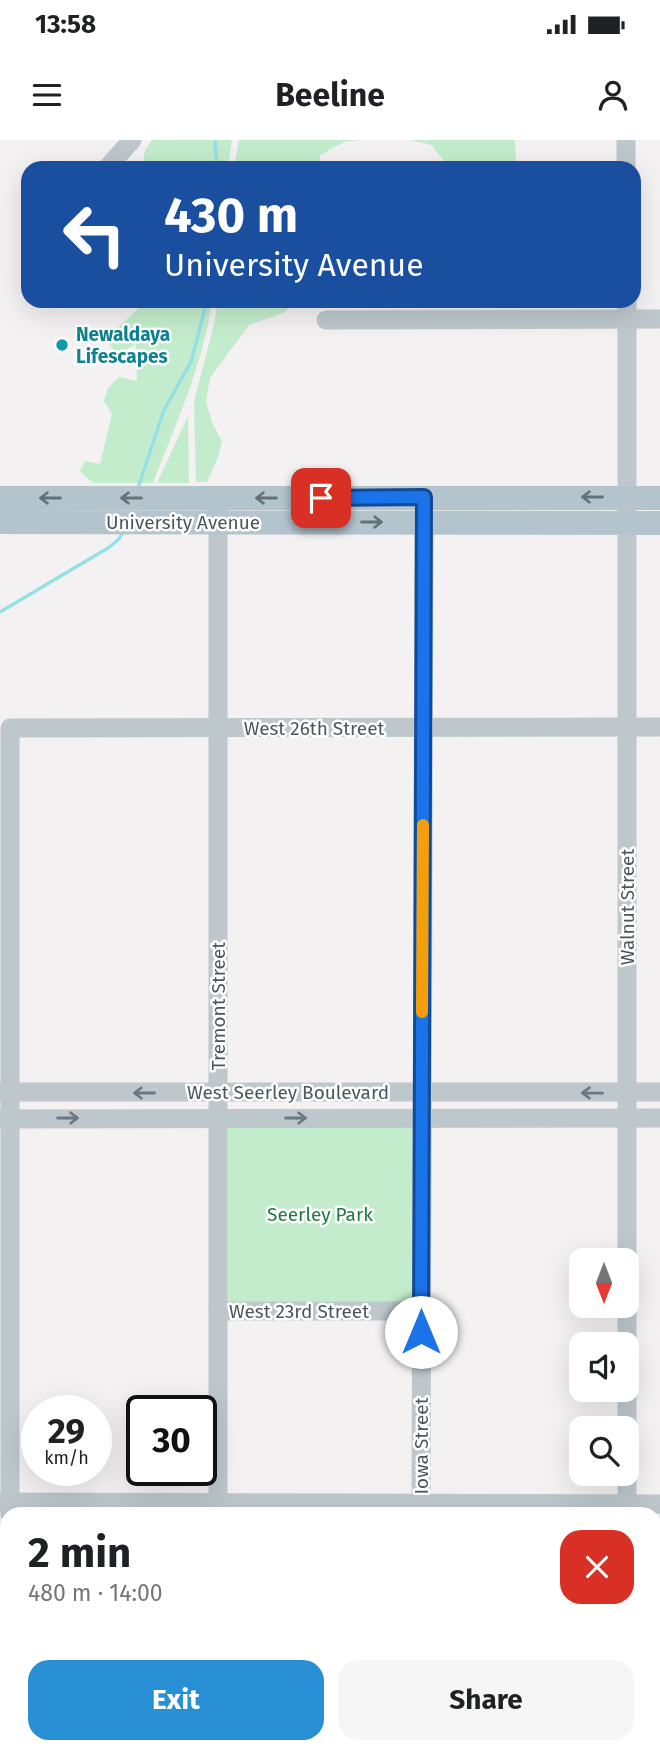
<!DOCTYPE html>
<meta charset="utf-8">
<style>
body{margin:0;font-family:"Fira Sans",sans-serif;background:#f6f6f6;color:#202124;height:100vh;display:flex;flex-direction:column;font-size:26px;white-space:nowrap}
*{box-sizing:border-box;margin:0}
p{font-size:23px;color:#757577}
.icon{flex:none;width:38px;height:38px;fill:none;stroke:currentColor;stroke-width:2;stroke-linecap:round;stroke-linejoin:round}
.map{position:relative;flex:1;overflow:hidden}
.side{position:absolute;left:0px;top:1367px;width:662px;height:247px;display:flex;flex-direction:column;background:#fff;border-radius:21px 21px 0 0;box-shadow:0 7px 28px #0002}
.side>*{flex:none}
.hud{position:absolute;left:21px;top:21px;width:620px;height:147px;border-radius:21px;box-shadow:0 7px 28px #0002;background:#1a4fa0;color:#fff;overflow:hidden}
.needle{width:46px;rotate:180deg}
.buttons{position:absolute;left:569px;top:1108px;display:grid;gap:14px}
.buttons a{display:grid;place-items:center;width:70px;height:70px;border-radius:14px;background:#fff;box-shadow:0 7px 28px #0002;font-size:35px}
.speed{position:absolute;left:21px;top:1255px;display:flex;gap:14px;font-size:35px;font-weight:700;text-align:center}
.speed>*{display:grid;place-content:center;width:91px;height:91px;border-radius:50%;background:#fff;box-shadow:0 7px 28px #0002;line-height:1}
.speed small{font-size:18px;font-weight:400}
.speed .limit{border:4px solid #111;border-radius:10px;background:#fff;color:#111}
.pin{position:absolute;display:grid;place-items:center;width:60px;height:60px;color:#fff;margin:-30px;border-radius:14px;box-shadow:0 4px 10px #0006}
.me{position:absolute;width:77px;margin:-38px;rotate:0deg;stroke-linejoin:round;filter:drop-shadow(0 0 5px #0008)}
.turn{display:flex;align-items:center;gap:24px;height:147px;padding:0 28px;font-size:32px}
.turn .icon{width:91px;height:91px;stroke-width:2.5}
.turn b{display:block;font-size:49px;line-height:60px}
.round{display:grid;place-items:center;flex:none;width:74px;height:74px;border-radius:21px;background:#f6f6f6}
.head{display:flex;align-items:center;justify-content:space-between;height:119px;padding:0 28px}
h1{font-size:42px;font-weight:700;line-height:52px}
.action{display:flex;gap:14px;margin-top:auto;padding:14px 28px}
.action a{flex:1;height:80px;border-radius:21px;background:#288fd5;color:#fff;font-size:28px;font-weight:700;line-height:80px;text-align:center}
.action a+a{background:#f6f6f6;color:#202124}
.status{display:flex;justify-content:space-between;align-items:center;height:49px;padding:0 35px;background:#fff;direction:ltr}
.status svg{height:19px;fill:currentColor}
header{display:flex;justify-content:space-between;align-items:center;height:91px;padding:0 28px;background:#fff;font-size:32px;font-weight:700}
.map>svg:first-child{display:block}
</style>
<div class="status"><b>13:58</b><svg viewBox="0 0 49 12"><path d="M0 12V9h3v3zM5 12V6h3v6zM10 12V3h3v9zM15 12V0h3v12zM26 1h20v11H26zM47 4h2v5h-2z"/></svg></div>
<header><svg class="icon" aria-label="menu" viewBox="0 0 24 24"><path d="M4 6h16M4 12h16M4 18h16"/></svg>Beeline<svg class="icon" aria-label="person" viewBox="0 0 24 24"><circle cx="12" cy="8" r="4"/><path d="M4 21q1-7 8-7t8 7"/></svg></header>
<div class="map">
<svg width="660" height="1613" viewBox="0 0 660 1613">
<rect width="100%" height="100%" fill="#f3f1f1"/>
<g fill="#c3eccc">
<path d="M152,0H232L228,28H142L145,11Z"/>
<path d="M239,0H358L344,2L320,15V28H234Z"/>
<path d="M409,0H515L516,28H450L431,5Z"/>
<path d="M147,161H212C203,225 176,283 153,343H93L80,331L85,321L100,324L112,274L104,261L108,248L119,237L137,241L136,204L120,213L113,210L106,198Z"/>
<path d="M218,161H298L283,173L249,185L210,238L206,262L213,285L222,301L218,317L207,342H196L194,261L214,185Z"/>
<path d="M188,276L189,343H157Z"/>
<rect x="218" y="978" width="204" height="193"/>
</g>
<path fill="#94e1e5" d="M169,1608L203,1609V1611L40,1613L66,1609Z"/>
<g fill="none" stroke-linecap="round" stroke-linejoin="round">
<g stroke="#94e1e5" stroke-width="3.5">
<path d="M215,0L217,28"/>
<path d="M138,348L164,270L191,222L207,161"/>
<path d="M0,472L108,408L119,399L123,392"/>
</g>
<g stroke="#bdc7cc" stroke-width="19">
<path d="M626,0V28"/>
<path d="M107,28L132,0"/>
<path d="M326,180L660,179"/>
<path d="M218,370V1374"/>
<path d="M0,952H660"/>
<path d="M0,979L660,978"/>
<path d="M218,1171H422"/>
<path d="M0,1362L660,1364"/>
<path d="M10,1374V588L660,587"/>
<path d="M421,1374L424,370"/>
<path d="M627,1374V161"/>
<path d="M654,1592H660"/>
<path d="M0,1596H7"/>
<path d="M218,1606V1613"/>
<path d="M627,1606V1613"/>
</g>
<g stroke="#b3c4cd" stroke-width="24">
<path d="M0,358H660"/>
<path d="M0,382L660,383"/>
</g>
</g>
<defs><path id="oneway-shaft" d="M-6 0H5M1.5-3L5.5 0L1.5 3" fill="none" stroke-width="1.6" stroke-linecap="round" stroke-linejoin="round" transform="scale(1.75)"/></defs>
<g stroke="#647278">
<use href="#oneway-shaft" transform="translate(592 357) rotate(-180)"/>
<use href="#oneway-shaft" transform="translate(50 358) rotate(-180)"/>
<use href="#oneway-shaft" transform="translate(131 358) rotate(-180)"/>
<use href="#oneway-shaft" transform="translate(266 358) rotate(180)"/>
<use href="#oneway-shaft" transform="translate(372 382)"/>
</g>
<g stroke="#6c797e">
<use href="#oneway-shaft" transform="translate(144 953) rotate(-180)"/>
<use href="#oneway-shaft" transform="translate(592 953) rotate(-179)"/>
<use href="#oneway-shaft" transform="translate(68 978)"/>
<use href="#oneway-shaft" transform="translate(296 978)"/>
</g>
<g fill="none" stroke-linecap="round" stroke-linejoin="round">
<defs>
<path id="route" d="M321,358L424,357L421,1192"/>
</defs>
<use href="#route" stroke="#114b97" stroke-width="18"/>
<use href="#route" stroke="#1a73e8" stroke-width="12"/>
<path stroke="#f59e0b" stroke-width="12" d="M422,872L423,685"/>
</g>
<circle fill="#0f9aa8" stroke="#fff" stroke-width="2.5" cx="62" cy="205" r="7"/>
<g text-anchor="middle" stroke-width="5" stroke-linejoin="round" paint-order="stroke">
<g font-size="19" font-weight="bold" fill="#0d838f" stroke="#fff" text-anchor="start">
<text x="76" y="201">Newaldaya<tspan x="76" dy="22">Lifescapes</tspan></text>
</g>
<g font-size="19" fill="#4a575c" stroke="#fff">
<text x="183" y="389">University Avenue</text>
<text x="314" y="595">West 26th Street</text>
<text transform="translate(627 767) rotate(-90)" y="7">Walnut Street</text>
<text transform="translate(218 866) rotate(-90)" y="7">Tremont Street</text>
<text x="288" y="959">West Seerley Boulevard</text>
<text x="299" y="1178">West 23rd Street</text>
<text transform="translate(421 1306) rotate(-90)" y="7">Iowa Street</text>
</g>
<g font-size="19" fill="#1f793e" stroke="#fff">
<text x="320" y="1081">Seerley Park</text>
</g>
</g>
</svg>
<div class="buttons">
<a><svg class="needle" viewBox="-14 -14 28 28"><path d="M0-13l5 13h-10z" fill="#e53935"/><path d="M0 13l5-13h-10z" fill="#757577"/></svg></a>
<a><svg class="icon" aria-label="sound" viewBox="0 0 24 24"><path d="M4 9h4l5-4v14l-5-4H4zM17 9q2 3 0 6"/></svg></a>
<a><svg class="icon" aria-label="search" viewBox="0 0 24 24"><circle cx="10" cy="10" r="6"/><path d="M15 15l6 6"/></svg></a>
</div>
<div class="speed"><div>29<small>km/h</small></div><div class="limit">30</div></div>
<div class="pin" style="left:321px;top:358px;background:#d93025"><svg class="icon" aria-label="arrive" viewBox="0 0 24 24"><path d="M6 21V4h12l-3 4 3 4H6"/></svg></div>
<svg class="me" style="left:421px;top:1192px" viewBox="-20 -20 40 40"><circle r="19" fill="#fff"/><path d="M0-13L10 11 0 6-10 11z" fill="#1a73e8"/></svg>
<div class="hud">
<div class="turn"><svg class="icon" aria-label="left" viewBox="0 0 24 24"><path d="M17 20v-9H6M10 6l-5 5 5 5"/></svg><div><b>430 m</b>University Avenue</div></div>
</div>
<section class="side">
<div class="head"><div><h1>2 min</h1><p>480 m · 14:00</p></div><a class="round" style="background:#d93025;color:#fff"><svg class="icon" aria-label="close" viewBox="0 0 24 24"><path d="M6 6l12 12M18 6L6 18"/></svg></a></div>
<div class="action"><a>Exit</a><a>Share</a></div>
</section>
</div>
